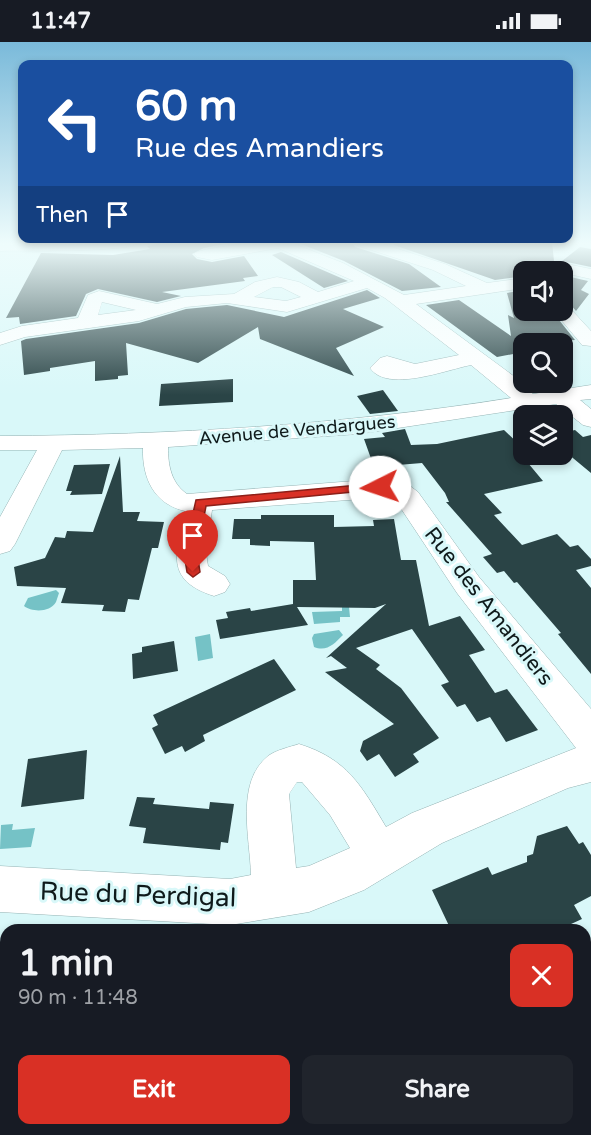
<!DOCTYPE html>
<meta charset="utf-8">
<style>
body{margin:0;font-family:"Varela Round",sans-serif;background:#20242c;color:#f1f3f6;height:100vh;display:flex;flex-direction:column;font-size:22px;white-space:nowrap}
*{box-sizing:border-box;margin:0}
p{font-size:20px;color:#9ea1a6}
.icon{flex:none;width:33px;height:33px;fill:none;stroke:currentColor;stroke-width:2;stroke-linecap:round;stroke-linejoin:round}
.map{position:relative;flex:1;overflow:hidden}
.panel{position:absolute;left:0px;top:882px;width:591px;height:212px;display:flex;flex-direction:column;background:#171b24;border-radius:18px 18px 0 0;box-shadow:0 3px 9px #0003}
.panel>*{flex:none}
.top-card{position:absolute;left:18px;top:18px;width:555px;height:183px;border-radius:12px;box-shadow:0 3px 9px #0003;background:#1a4fa0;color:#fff;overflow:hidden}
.tools{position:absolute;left:513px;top:219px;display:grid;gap:12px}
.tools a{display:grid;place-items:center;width:60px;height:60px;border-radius:12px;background:#171b24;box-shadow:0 3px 9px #0003;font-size:30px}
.pin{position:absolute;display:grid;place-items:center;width:51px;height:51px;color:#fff;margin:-62px -26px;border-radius:50% 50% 50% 0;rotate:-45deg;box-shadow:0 0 6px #0007}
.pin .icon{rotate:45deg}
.me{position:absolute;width:66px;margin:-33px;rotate:266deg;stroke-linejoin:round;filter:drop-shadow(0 0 4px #0008)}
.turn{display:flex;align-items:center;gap:21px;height:126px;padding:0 18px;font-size:27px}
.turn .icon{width:78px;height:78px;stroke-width:2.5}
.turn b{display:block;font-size:42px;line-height:51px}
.then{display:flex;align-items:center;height:57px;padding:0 18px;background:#0003;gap:12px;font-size:22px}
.round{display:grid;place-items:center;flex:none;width:63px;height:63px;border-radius:12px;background:#20242c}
.headline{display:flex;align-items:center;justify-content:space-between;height:102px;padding:0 18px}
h1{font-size:36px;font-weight:700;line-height:45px}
.primary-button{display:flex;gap:12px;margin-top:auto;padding:12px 18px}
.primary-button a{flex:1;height:69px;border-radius:12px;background:#d93025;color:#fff;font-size:24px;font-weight:700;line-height:69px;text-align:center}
.primary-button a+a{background:#20242c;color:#f1f3f6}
.status{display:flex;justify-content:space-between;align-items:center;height:42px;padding:0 30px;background:#171b24;direction:ltr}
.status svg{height:16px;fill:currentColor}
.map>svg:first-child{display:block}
</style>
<div class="status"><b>11:47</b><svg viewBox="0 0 49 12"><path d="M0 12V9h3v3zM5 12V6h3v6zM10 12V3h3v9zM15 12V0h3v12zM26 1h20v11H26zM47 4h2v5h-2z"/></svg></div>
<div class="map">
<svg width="591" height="1093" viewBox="0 0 591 1093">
<rect width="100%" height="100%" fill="#d9f8f9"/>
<g fill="#75c2c6">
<path d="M56,548L59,551C58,554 57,557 56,560C50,571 31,570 24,564L28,556Z"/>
<path d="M342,565H349L350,575H340V580L314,582L312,570L342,569Z"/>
<path d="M339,588L343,593C334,602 327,610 314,605L312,596L314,592Z"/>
<path d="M210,592L213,616L198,619L195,595Z"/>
<path d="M13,782L12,788L35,786L31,805L0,807L1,783Z"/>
<path d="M585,991L591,1003V1058L587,1060Z"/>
</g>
<g fill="#2a4446">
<path d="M170,200H234L204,206L192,212L197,217L212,220L244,214L258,234L243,236L245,239L162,250L181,254L157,260L98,247L86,252L76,274L20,282L19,275L6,276L41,211L113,213L150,207L147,204Z"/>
<path d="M307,200H352L355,205L409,222L441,245L402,249L344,219L301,202Z"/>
<path d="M395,200H552L554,219L547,224L549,230H524V234L495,238L394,203Z"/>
<path d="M580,205L591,207V225L562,219Z"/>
<path d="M281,210L348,239L324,246L272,213Z"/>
<path d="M562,233L588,239L581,248L589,252L576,269L570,262L562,261Z"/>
<path d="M367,248L380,256L343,267L384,285L336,306L354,334L260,297L258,285L198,321L126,301L128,333L118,334V337L95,339V319L50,326V329L24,333L21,299L26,297L139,281L186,267L227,263L284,275Z"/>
<path d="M524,248V268H551L575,298L524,302V310L497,315L426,263L459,258L511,294L508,273L514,276L507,251Z"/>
<path d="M233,337V360L159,364L161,342Z"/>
<path d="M383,348L398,369L370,372L357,354Z"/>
<path d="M405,387L411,403L437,402L504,388L524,407V412H529L535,419L528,421L543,439L484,452L502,471L494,473L522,503L557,492L570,505L578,503L591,517V524L576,528L591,546V632L558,592L561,591L517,540L514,541L504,529L497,531L483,515L492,512L446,460H449L445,451L422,421L374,425L364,397L385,395L382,391Z"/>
<path d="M575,388L583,395L591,393V431L562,407V391Z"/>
<path d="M120,414L123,470H140L137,479L164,480L158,506H152L139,558L128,557L125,570L102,569L104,563L61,561L66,546L17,544L14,525L45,516L55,495L65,496L67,489L93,490Z"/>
<path d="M110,422L102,452L70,453L72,449H66L74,423Z"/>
<path d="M261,473H334V485L374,484L373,478L394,477L401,518H416L429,584L460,574L485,608L469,613L495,651L507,647L538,688L506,700L490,675L477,680L465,662L457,665L441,643L449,640L412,587L356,606L380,623L376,627L401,646L439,696L413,712L419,720L395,735L379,712L367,719L360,709L363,699L394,682L325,630L347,626L331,614L326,616L386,562L375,566L297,565L308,583L220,597L216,578L228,576L226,570L250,566L251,569L293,562V538H316L314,500L270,499V504L250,503V497H232L234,477H261Z"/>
<path d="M174,599L178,629L133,637L132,612L142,610V605Z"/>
<path d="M274,617L296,648L203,693L205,699L185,710L182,704L165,712L152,686L158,683L153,673Z"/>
<path d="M87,708L84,757L21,765L28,717Z"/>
<path d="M137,755L155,756L153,762L209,767L210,760L234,762L228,801L221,800L220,808L143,801L146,786L129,784Z"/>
<path d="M567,784L579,802L583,800L591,813V854L574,863L582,877L558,888H451L432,848L488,825L492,833L527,820V814L533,812L537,794Z"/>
</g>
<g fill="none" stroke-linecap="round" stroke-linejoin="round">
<defs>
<g id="minor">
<path d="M0,200H141C131,211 22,208 0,209Z"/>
<path d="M261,200H289L343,221L404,253L466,244L433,228L356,203L354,200H376L445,222L487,241L524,236V246L416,262L519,338L533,352L591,343V357L580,358L591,367V385L583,383L556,362L358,392L168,405C168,423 171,441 187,452L380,437L406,441L418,450L479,535L591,667V740L568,746L442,801L364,848L309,870L230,883L0,870V824L230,837L251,833C250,796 235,741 268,714C276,708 290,705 299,702C347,717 361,743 386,785L412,771L576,706L457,551L398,462L389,455L212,468L206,511L208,524L225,534L230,542L225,550L214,554C164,538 176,511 185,469C154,462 142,436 143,406L62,408L15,502L10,509L0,512V475L37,408H0V394C172,393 341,383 511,356L471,323C446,328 387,351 370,326L380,316L387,314L415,322L459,313L385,256L367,246L287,270L227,261L186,265L139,279L25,295L0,303V291L22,284L78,276L88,253L99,249L157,262L185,255L234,252L255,240L277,235L299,240L318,250L354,239L278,206L212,218L197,215L194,212C199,206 249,202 261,200ZM273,245H281L301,255L286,259L254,255ZM102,260L136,268L98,273ZM297,740H302L330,773L350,806L309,824L296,826L289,752Z"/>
<path d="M557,220L591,227V237L551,228L549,225L551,222Z"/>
<path d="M562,263L568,264L591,289V304L582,303L553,268H562Z"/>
</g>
</defs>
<use href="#minor" stroke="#95b3b4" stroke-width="1"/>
<use href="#minor" fill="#fff" fill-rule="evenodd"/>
</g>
<linearGradient id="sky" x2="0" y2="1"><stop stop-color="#7abada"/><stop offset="0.57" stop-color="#eefcfc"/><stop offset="1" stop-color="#eefcfc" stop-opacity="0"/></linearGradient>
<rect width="591" height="353" fill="url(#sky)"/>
<path fill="#d93025" stroke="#8d1f18" stroke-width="1.5" d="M380,441L384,442V447L206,464L197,511L200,530L193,535L187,530L184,511L196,458Z"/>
<g text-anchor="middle" stroke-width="6" stroke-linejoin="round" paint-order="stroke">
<g font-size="18" fill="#0f1a1b" stroke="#d9f8f9">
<text transform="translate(297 388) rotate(-5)" y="6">Avenue de Vendargues</text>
</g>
<g font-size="21" fill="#0f1a1b" stroke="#d9f8f9">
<text transform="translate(489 564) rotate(52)" y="7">Rue des Amandiers</text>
</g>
<g font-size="26" fill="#0f1a1b" stroke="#d9f8f9">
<text transform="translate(138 852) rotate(2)" y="9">Rue du Perdigal</text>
</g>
</g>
</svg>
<div class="tools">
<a><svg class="icon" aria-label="sound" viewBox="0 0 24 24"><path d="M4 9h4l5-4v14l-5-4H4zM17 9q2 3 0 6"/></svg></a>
<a><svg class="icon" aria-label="search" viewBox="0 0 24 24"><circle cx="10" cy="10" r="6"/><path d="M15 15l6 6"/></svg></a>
<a><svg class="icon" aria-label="layers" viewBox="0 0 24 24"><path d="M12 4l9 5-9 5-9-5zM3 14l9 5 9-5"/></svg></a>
</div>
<div class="pin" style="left:193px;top:530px;background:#d93025"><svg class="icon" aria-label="arrive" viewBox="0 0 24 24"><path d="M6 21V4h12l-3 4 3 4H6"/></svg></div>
<svg class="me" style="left:380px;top:445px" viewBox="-20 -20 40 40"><circle r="19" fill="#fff"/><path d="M0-13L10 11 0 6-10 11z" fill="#d93025"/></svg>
<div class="top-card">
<div class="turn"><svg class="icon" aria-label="left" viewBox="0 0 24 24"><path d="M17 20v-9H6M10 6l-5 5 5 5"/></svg><div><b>60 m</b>Rue des Amandiers</div></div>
<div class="then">Then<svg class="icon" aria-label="arrive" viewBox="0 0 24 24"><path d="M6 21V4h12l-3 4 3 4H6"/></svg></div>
</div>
<section class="panel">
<div class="headline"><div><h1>1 min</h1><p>90 m · 11:48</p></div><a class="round" style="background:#d93025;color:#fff"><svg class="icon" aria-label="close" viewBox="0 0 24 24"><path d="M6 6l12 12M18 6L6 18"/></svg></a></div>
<div class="primary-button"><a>Exit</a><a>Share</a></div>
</section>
</div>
